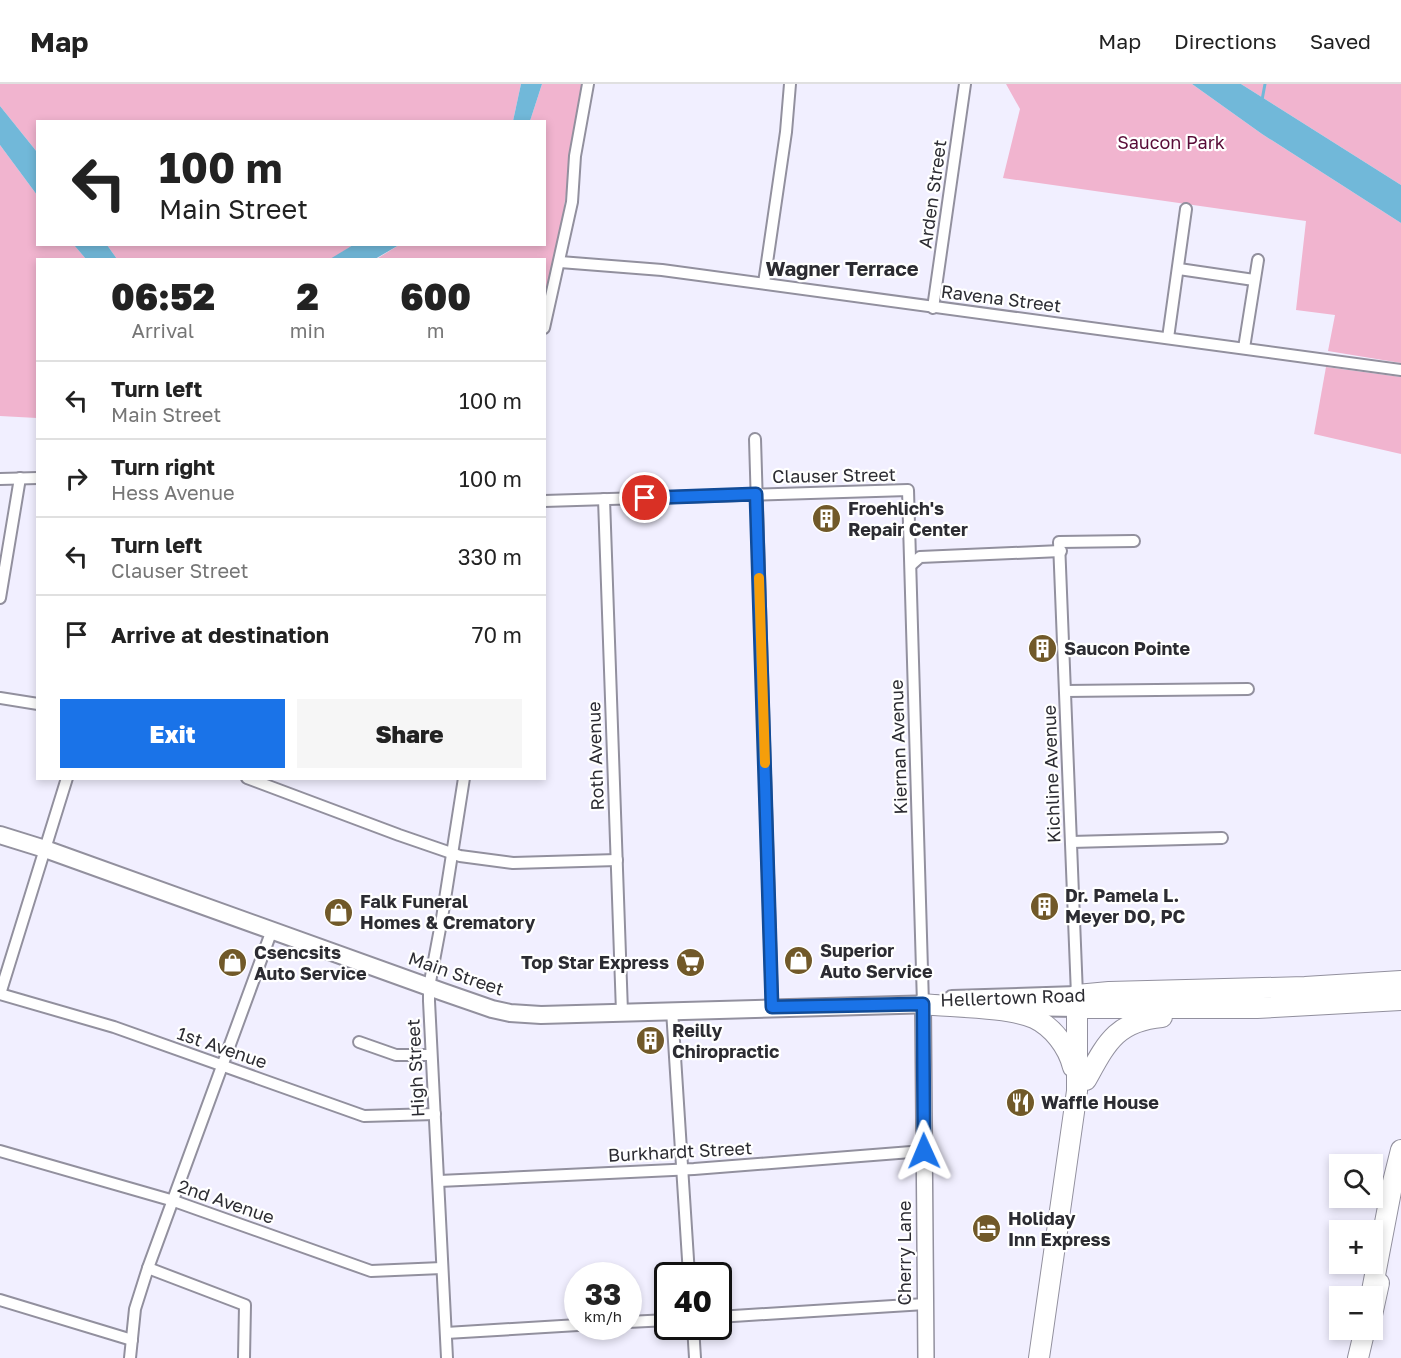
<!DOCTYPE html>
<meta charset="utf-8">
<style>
body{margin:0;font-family:"Golos Text",sans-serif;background:#f6f6f6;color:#222;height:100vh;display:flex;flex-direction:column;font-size:22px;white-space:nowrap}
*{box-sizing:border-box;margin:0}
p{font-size:20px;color:#767676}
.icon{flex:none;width:33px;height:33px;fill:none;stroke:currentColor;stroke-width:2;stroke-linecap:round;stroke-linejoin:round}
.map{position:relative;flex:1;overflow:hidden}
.details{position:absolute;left:36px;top:174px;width:510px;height:522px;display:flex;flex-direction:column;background:#fff;border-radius:0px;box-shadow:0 3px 9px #0003}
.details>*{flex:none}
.guide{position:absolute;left:36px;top:36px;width:510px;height:126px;border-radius:0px;box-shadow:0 3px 9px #0003;background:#fff;color:#222;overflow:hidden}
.fabs{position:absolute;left:1329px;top:1070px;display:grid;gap:12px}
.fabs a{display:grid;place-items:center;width:54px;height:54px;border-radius:0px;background:#fff;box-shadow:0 3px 9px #0003;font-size:30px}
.speed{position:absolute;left:564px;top:1178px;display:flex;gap:12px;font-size:30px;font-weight:700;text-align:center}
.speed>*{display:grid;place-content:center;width:78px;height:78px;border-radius:50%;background:#fff;box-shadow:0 3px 9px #0003;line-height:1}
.speed small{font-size:15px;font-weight:400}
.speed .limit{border:3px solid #111;border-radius:9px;background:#fff;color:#111}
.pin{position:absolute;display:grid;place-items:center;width:51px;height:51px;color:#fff;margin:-26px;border:3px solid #fff;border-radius:50%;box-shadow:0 2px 6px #0007}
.me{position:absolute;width:66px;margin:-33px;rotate:359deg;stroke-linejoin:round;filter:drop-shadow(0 0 4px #0008)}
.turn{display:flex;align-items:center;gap:21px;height:126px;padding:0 24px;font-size:27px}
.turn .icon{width:78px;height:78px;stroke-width:2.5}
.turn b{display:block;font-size:42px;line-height:51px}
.eta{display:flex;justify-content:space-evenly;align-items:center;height:102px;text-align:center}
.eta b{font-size:36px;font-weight:800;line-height:42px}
.cta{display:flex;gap:12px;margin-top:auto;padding:12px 24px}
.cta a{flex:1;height:69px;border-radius:0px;background:#1a73e8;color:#fff;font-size:24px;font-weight:800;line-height:69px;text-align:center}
.cta a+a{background:#f6f6f6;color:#222}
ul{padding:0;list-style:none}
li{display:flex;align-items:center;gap:18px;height:78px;padding:0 24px;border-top:2px solid #e0e0e0}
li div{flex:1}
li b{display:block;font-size:22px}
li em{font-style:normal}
header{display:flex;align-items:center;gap:36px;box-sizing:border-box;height:84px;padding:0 30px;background:#fff;border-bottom:2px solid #e0e0e0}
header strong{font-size:28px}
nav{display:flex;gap:33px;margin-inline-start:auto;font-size:21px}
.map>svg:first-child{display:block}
</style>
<header>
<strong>Map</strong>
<nav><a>Map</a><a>Directions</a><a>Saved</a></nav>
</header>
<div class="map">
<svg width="1401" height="1274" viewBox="0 0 1401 1274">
<rect width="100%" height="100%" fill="#f1efff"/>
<g fill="#f1b4cf">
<path d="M0,0H521L513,37L38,38L37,68L0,22Z"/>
<path d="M542,0H582L555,185L545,225L544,176H375L399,161L544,160V38L530,37Z"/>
<path d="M1006,0H1192L1262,50L1401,139V279L1328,267L1335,231L1296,226L1306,137L1003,94L1020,25Z"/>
<path d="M1241,0H1401V101Z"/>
<path d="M0,61L37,111L38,160L74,161L86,175L38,176L37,334L0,332Z"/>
<path d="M107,161H353L330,176L117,175Z"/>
<path d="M1326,283L1401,293V370L1314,350Z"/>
</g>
<g fill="#71b8d9">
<path d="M521,0H542L530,37H513Z"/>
<path d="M1192,0H1241L1401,101V139L1262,50Z"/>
<path d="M0,22L37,68V111L0,61Z"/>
<path d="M74,161H107L117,175H86Z"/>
<path d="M353,161V160L399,161L375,175H330Z"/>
</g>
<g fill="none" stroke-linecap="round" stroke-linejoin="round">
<path stroke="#71b8d9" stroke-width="3" d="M1262,16L1265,0"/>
<defs>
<g id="street">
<path d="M560,178L662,186L1401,286"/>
<path d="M1179,185L1254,196"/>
<path d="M764,199L786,48L790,0"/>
<path d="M933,224L965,0"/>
<path d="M544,244L572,118L575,72L588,0"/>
<path d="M1168,254L1186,125"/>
<path d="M1244,264L1258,176"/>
<path d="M755,355L772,923"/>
<path d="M0,395L38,394"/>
<path d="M604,415L622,928"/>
<path d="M544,417L908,406L923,920"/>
<path d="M911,481L920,473L1061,467"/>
<path d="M0,514L20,394"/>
<path d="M1065,607L1248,605"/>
<path d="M0,614L38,620"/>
<path d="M67,694L0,910L114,943L364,1032L435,1030"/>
<path d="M247,694L399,751L460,772L513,779L617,776"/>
<path d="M1071,758L1222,754"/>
<path d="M1077,911L1059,458L1134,457"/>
<path d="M672,926L689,1191"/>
<path d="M359,958L396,971H431"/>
<path d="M0,1067L174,1117L371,1187L442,1184"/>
<path d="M439,1097L694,1085L924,1067"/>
<path d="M148,1184L245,1221L244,1274"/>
<path d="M0,1216L132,1256"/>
<path d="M718,1233L925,1220"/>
<path d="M628,1238L668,1236"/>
<path d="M693,1242L695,1274"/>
<path d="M446,1249L578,1241"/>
<path d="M130,1274L135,1225L148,1184L272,846"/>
<path d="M447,1274L429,917V903L442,834L464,694"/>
</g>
<path id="secondary" d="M923,920L926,1274"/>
<g id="primary">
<path d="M0,751L45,765L443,908L492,925L510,929L541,931L935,920"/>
<path d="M952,915L1077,911"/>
<path d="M1011,923L1077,924"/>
</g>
<g id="highway">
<path d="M923,920C952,923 1008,923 1034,934C1053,943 1068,963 1073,983"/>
<path d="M1077,924H1257L1401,916"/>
<path d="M1086,996C1106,960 1116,937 1162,933"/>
<path d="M1371,1212L1392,1102L1401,1066"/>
<path d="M1372,1231L1379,1199"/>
<path d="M1039,1274L1077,1007V911L1109,908L1305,903L1401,897"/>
<path d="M1358,1274L1365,1245"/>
</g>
</defs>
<use href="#street" stroke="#92909e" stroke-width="14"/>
<use href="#secondary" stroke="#92909e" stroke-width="18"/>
<use href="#primary" stroke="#92909e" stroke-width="20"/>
<use href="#highway" stroke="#92909e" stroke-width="22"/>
<use href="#street" stroke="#fff" stroke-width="10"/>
<use href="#secondary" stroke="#fff" stroke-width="15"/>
<use href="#primary" stroke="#fff" stroke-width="16"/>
<use href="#highway" stroke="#fff" stroke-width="20"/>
</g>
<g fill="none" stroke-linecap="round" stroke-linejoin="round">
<defs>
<path id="route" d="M645,414L756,410L772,923L923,920L924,1067"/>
</defs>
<use href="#route" stroke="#114b97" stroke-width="15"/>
<use href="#route" stroke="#1a73e8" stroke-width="10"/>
<path stroke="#f59e0b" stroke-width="10" d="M759,494L765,679"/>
</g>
<defs>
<symbol id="building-disc" viewBox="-11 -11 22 22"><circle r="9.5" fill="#715929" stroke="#fff"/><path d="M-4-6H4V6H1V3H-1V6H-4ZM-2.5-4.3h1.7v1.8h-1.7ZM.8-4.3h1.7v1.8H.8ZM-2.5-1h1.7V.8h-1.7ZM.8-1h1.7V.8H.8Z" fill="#fff"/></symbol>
<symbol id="shop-disc" viewBox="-11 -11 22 22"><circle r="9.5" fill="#715929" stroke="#fff"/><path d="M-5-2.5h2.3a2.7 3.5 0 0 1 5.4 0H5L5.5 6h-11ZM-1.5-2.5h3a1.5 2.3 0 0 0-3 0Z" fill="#fff"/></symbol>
<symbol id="supermarket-disc" viewBox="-11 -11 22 22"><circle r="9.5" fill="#715929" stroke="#fff"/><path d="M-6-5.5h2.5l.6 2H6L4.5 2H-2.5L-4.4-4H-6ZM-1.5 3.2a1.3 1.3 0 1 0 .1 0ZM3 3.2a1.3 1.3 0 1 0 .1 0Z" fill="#fff"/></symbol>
<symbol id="restaurant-disc" viewBox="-11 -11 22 22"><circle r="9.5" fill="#715929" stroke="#fff"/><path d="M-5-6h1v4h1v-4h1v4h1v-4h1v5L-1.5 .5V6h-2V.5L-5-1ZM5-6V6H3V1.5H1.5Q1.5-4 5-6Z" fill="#fff"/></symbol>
<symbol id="hotel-disc" viewBox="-11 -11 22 22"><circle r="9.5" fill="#715929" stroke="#fff"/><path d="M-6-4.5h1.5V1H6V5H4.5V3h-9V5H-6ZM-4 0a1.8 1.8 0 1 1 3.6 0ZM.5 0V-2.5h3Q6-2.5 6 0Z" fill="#fff"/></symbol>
</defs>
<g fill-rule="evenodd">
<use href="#building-disc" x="810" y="418" width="33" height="33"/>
<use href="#building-disc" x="1026" y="548" width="33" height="33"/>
<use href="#building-disc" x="1028" y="806" width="33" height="33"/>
<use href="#shop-disc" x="322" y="812" width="33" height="33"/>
<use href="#shop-disc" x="782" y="860" width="33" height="33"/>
<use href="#shop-disc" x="216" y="862" width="33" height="33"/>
<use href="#supermarket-disc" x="674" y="862" width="33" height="33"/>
<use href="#building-disc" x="634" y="940" width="33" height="33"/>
<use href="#restaurant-disc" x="1004" y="1002" width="33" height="33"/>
<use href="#hotel-disc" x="970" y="1128" width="33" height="33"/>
</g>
<g text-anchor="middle" stroke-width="4.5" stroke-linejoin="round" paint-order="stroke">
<g font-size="18" fill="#590c38" stroke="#fff">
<text x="1171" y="65">Saucon Park</text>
</g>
<g font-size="18" fill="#2c2c32" stroke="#fff">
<text transform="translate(933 110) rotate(-82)" y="6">Arden Street</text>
<text transform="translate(1001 215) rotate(7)" y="6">Ravena Street</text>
<text transform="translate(834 392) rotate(-1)" y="6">Clauser Street</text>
<text transform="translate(899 663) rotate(-92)" y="6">Kiernan Avenue</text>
<text transform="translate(596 672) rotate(-92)" y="6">Roth Avenue</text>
<text transform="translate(1052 690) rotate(-92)" y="6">Kichline Avenue</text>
<text transform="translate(456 890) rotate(19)" y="6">Main Street</text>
<text transform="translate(1013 914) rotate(-2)" y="6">Hellertown Road</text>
<text transform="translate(222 964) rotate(19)" y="6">1st Avenue</text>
<text transform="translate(416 984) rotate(-93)" y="6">High Street</text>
<text transform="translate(680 1068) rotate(-3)" y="6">Burkhardt Street</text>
<text transform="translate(226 1118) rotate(19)" y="6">2nd Avenue</text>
<text transform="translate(905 1169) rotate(-90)" y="6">Cherry Lane</text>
</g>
<g font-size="18" font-weight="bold" fill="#2c2c32" stroke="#fff" text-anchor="start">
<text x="848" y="431">Froehlich's<tspan x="848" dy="21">Repair Center</tspan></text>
<text x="1064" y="571">Saucon Pointe</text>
<text x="1065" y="818">Dr. Pamela L.<tspan x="1065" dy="21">Meyer DO, PC</tspan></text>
<text x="360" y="824">Falk Funeral<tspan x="360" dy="21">Homes &amp; Crematory</tspan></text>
<text x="820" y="873">Superior<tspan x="820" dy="21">Auto Service</tspan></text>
<text x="254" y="875">Csencsits<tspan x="254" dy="21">Auto Service</tspan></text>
<text x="669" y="885" text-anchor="end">Top Star Express</text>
<text x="672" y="953">Reilly<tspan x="672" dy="21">Chiropractic</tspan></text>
<text x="1041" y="1025">Waffle House</text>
<text x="1008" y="1141">Holiday<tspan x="1008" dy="21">Inn Express</tspan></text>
</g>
<g font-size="20" font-weight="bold" fill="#2c2c32" stroke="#fff">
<text x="842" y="192">Wagner Terrace</text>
</g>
</g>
</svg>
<div class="fabs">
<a><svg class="icon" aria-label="search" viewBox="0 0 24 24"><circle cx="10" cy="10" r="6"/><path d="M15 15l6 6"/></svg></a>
<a>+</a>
<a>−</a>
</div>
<div class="speed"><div>33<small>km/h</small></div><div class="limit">40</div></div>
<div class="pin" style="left:645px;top:414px;background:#d93025"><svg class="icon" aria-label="arrive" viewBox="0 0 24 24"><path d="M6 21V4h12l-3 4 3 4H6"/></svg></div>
<svg class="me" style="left:924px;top:1067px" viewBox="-20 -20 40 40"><path d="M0-17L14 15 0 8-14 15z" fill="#1a73e8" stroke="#fff" stroke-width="4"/></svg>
<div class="guide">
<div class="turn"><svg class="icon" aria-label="left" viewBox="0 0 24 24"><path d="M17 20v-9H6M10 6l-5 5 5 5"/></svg><div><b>100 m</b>Main Street</div></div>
</div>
<section class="details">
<div class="eta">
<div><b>06:52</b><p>Arrival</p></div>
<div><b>2</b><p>min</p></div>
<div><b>600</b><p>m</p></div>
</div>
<ul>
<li><svg class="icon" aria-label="left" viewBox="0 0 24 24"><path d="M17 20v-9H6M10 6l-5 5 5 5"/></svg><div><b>Turn left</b><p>Main Street</p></div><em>100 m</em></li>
<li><svg class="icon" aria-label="right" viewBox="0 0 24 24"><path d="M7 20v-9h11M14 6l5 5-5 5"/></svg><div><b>Turn right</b><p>Hess Avenue</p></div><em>100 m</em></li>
<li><svg class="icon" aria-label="left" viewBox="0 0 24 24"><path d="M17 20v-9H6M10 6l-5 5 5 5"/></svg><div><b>Turn left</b><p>Clauser Street</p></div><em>330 m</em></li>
<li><svg class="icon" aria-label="arrive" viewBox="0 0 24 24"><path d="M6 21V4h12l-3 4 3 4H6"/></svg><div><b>Arrive at destination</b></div><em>70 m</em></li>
</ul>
<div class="cta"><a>Exit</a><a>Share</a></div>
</section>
</div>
